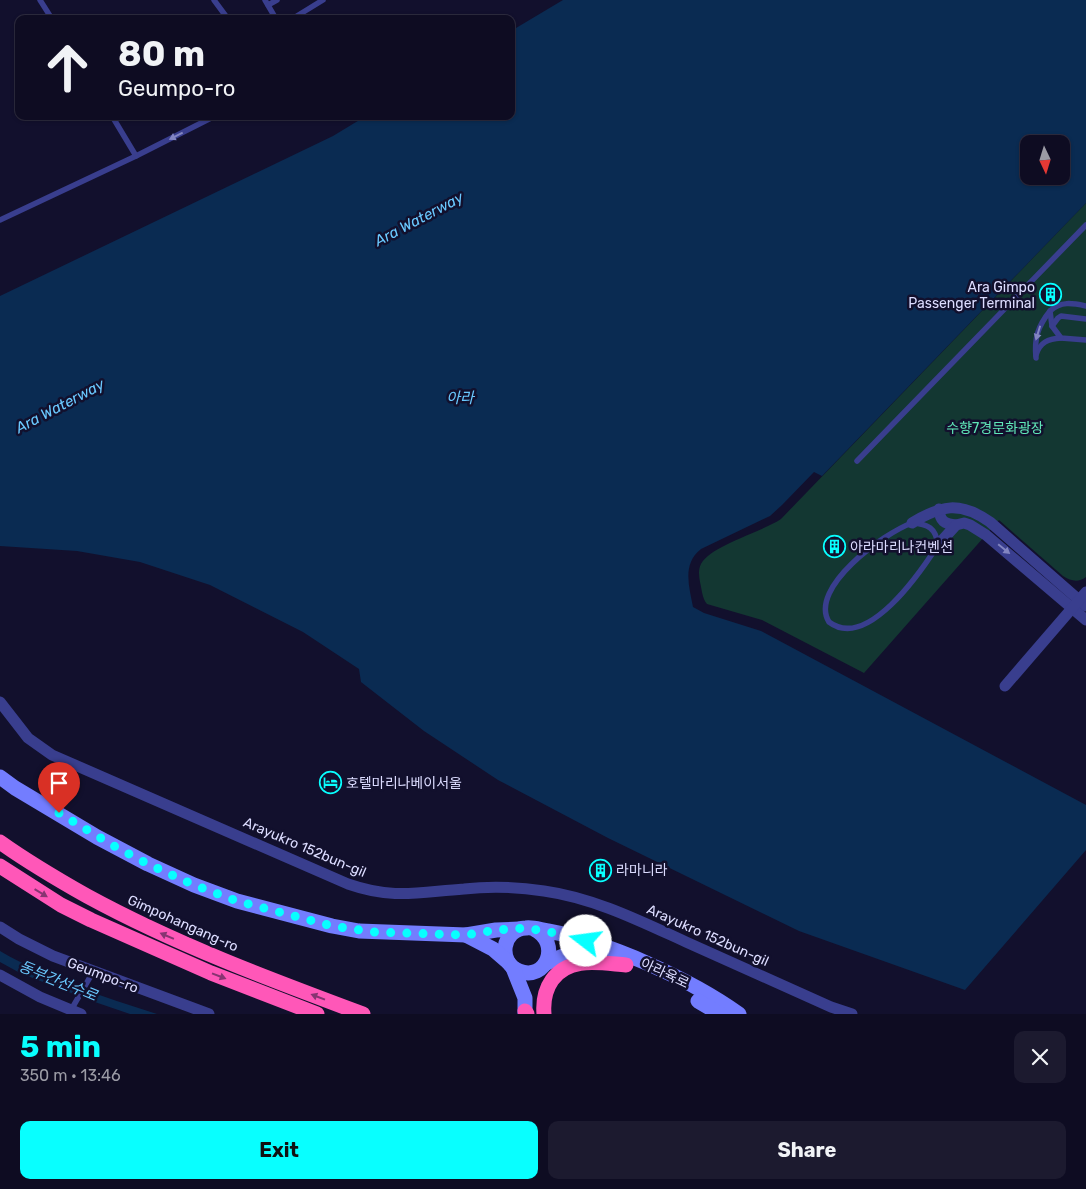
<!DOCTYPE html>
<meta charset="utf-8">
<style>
body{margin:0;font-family:Rubik,"Noto Sans KR",sans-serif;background:#1c1a2f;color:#f1f3f6;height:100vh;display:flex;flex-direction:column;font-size:19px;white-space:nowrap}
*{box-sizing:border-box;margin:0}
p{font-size:16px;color:#9b9ba5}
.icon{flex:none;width:28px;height:28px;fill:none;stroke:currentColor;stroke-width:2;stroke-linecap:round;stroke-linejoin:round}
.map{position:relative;height:1014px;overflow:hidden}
.drawer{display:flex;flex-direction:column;background:#0e0c22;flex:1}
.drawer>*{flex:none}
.hud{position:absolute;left:15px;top:15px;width:500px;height:105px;border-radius:10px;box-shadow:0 1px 4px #0004,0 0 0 1px #2e2c40;background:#0e0c22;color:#f1f3f6;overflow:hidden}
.needle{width:32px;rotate:176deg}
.buttons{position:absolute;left:1020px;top:135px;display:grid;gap:10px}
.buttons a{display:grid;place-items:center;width:50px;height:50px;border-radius:10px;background:#0e0c22;box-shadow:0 1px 4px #0004,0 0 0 1px #2e2c40;font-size:25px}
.pin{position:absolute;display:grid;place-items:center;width:42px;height:42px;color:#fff;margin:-51px -21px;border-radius:50% 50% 50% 0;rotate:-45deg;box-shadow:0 0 5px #0007}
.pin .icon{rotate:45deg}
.me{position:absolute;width:55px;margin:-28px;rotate:285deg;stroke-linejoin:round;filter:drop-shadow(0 0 4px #0008)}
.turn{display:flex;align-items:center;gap:18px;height:105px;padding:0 20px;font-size:22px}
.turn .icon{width:65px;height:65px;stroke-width:2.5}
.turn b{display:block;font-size:35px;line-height:42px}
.round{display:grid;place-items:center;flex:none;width:52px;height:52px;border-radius:10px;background:#1c1a2f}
.summary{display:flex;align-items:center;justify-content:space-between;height:85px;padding:0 20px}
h1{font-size:30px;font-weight:700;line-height:38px;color:#08ffff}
.primary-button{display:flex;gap:10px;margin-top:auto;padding:10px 20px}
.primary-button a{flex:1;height:58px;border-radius:10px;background:#08ffff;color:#111;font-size:20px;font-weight:700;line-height:58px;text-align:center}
.primary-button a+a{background:#1c1a2f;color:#f1f3f6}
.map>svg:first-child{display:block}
</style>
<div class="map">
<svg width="1086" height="1014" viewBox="0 0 1086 1014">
<rect width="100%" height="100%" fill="#12102d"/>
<path fill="#133732" d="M1086,203V577C1078,583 1071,581 1063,576L999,520L864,673L762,620L707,604C702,598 702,590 700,582C699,576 698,570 701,564C710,546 762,532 781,519Z"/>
<g fill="#0a2b52" fill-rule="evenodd">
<path d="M563,0H1086V203L822,476L814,472L782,505L770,516L701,549C682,564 689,586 693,607L704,613L761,631L1086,805V850L965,990L799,931L608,838L498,780L424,731L361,682L359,669L303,632L210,585L140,562L77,551L0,546V296L333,136L366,116H511V31ZM1029,144H1061V176H1029Z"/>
<path d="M0,951C48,979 104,997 157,1014H130L89,1000L20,973L0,962Z"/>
</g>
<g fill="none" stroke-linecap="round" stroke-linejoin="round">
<g stroke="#393e8e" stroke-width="5.5">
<path d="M40,0L52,19"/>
<path d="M214,0L228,19"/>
<path d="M265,0L276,19"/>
<path d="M268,5L277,0"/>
<path d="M292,19L323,0"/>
<path d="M136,156L215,116"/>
<path d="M0,220L136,156L112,116"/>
<path d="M1086,306C1072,303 1061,301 1050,311L1052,326L1061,338L1086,340"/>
<path d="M1052,326L1058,318L1061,316L1086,319"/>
<path d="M1036,355C1040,342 1048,339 1061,338"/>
<path d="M1036,358C1034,338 1038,326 1050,311"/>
<path d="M857,461L1086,225"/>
<path d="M912,523C928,524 936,528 938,545C920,573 867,651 829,622C808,588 884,533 912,523Z"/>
<path d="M71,1010L93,972"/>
</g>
<g stroke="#393e8e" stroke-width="11">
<path d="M939,509C940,521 944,524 956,525"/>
<path d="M912,523C941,505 960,501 990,522L1086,606"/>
<path d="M938,545L956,525L964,523L970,525L986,535L1086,620"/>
<path d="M1005,686L1086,592"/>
<path d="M0,702L28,738L52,755L348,884C394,900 419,892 464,889C490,886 518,887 544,891C594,898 640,921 686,942C734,964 783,985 831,1007L852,1014"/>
<path d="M0,927L19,939L53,956L209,1014"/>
<path d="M0,975L40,997L81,1014"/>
</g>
<g stroke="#737dff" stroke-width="15">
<path d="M0,777L15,788L97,837L148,864L194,885L237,901L332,926L359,931L466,935L496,930L519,929"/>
<path d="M534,929C562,943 546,982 519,971C497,962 502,929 526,928C533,927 541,930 548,931C608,942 690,979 739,1014"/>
<path d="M466,935L493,949L508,962"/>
<path d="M545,964C569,951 583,950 609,959"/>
<path d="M513,968L525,998V1014"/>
<path d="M698,1001L720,1014"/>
</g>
<g stroke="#ff57b8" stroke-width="15">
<path d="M0,842C28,862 57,879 87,896C175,944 269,979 363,1014"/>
<path d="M0,866L61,905L91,920L211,973L317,1014"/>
<path d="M525,1011L527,1014"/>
<path d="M544,1014C543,1002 545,990 552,980C569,956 600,963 626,965"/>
</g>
</g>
<defs><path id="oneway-solid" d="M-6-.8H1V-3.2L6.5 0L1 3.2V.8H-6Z" transform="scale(1.25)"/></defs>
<g fill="#8285c1">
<use href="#oneway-solid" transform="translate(176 136) rotate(153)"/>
<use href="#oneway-solid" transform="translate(1038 333) rotate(107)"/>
<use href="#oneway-solid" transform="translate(1004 549) rotate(39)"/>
</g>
<g fill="#883472">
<use href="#oneway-solid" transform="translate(41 893) rotate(31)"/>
<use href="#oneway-solid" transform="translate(167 936) rotate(-157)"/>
<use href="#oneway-solid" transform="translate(219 976) rotate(21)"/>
<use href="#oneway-solid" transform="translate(318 997) rotate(-159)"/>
</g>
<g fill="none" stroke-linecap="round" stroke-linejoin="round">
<path stroke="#08ffff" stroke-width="9" stroke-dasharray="0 16.2" d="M59,813L114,846L148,864L194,885L237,901L332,926L373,932L466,935L496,930L526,928L555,933L586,941"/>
</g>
<defs>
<symbol id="building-ring" viewBox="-11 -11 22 22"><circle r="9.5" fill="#12102d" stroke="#08ffff" stroke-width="1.5"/><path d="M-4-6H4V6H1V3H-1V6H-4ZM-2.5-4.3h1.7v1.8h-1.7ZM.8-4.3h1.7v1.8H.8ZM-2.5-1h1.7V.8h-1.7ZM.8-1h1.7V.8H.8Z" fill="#08ffff"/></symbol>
<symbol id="hotel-ring" viewBox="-11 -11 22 22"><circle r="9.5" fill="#12102d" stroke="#08ffff" stroke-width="1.5"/><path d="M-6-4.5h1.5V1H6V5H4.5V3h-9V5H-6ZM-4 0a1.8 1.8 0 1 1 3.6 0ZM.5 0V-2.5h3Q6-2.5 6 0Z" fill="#08ffff"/></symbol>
</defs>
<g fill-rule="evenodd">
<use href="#building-ring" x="1038" y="282" width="25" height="25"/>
<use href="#building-ring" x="822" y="534" width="25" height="25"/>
<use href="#hotel-ring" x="318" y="770" width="25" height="25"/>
<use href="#building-ring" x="588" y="858" width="25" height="25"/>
</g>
<g text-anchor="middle" stroke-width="5" stroke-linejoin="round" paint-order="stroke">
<g font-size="14" fill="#dcdcff" stroke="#12102d" text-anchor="start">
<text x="1035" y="292" text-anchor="end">Ara Gimpo<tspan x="1035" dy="16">Passenger Terminal</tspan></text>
<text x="850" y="552">아라마리나컨벤션</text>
<text x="346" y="788">호텔마리나베이서울</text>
<text x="616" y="875">라마니라</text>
</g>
<g font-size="14" fill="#60e7b8" stroke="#12102d">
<text x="995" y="433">수향7경문화광장</text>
</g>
<g font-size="14" fill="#dcdcff" stroke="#12102d">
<text transform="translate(305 847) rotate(23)" y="5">Arayukro 152bun-gil</text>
<text transform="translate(183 923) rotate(24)" y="5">Gimpohangang-ro</text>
<text transform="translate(708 935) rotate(24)" y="5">Arayukro 152bun-gil</text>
<text transform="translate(665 973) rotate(25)" y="5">아라육로</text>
<text transform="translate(103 975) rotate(21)" y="5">Geumpo-ro</text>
</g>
<g font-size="15" font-style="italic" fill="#6ac9ff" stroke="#12102d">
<text transform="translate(419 219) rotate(-28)" y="5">Ara Waterway</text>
<text x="460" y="403">아라</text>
<text transform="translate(60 406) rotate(-28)" y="5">Ara Waterway</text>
<text transform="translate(58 981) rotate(22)" y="5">동부간선수로</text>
</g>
</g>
</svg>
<div class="buttons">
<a><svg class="needle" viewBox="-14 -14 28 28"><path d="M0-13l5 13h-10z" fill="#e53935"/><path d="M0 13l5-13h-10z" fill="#9b9ba5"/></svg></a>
</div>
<div class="pin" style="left:59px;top:813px;background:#d93025"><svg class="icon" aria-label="arrive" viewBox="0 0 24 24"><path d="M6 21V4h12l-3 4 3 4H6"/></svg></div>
<svg class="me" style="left:586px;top:941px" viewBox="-20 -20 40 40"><circle r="19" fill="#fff"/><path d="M0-13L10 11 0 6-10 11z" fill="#08ffff"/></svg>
<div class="hud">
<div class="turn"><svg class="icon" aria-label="ahead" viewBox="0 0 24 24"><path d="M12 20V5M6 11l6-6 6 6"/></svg><div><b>80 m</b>Geumpo-ro</div></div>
</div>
</div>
<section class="drawer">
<div class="summary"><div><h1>5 min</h1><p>350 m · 13:46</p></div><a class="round"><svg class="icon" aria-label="close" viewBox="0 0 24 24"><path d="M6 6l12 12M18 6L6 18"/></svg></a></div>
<div class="primary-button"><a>Exit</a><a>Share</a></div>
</section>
